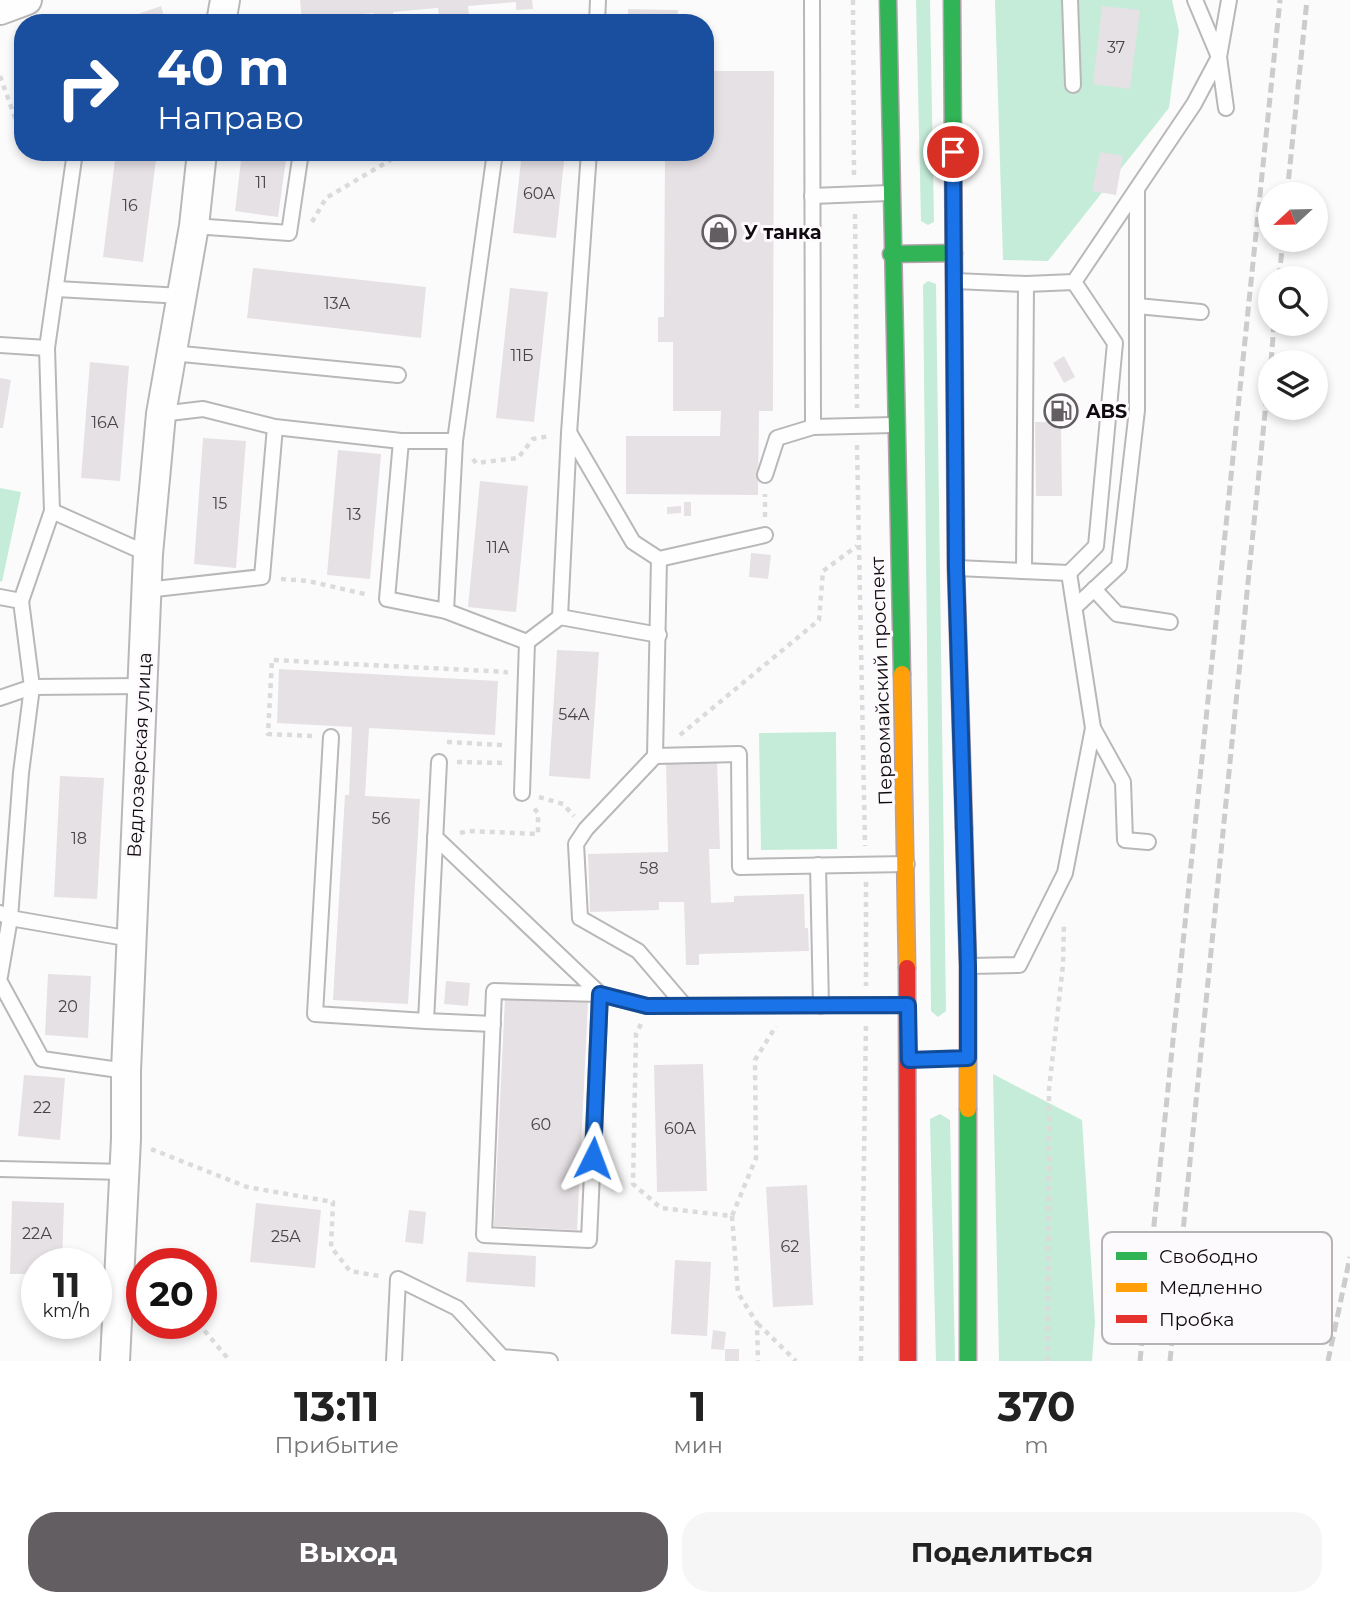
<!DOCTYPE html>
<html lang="ru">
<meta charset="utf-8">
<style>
body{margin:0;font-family:Montserrat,sans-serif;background:#f6f6f6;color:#222;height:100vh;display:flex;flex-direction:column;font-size:26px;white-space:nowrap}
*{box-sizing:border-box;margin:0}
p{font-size:23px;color:#767676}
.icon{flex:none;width:38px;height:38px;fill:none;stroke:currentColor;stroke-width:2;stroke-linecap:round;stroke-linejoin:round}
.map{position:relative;height:1361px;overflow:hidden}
.side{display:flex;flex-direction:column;background:#fff;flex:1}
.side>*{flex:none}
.top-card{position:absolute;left:14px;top:14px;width:700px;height:147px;border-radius:28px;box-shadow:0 4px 10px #0003;background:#1a4fa0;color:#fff;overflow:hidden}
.needle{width:46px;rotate:248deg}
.controls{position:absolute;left:1258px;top:182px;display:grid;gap:14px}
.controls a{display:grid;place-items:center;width:70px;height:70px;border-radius:50%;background:#fff;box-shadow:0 4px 10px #0003;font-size:35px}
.speed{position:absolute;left:21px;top:1248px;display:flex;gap:14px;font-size:35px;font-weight:700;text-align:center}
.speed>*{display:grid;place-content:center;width:91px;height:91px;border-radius:50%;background:#fff;box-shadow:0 4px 10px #0003;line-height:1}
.speed small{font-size:18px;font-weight:400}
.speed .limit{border:10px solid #d22;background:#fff;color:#111}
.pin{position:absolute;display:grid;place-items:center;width:60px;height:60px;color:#fff;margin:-30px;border:4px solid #fff;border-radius:50%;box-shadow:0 2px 7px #0007}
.me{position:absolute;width:77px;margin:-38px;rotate:3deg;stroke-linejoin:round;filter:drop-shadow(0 0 5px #0008)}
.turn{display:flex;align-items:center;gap:24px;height:147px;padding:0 28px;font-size:32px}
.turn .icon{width:91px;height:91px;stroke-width:2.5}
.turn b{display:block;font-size:49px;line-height:60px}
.eta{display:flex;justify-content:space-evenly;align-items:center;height:119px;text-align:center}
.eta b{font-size:42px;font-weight:700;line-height:49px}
.action{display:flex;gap:14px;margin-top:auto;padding:14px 28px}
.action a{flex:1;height:80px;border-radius:28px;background:#625e62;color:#fff;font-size:28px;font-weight:700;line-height:80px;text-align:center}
.action a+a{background:#f6f6f6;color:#222}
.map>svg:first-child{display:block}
</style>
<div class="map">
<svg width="1350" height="1361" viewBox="0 0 1350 1361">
<rect width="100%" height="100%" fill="#fcfbfc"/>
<g fill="#c5ecd9">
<path d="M916,0H930L934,222L928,225L921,221Z"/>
<path d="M995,0H1172L1179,31L1169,108L1048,261L1003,260Z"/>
<path d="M928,281L936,284L946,1011L938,1017L931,1011L923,285Z"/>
<path d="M0,488L21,492L2,582L0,581Z"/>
<path d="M836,732L837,849L761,850L759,733Z"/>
<path d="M993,1074L1082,1120L1095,1322L1092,1361H999Z"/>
<path d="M940,1114L950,1120L955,1361H936L930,1119Z"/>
</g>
<g fill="#e6e1e4">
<path d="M300,0H532L533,9L516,10V2L468,6L469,15L439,17L438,8L393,12V21L374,22V13L316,18V23H302Z"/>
<path d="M161,6L166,23H115V22Z"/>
<path d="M1102,6L1140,10L1130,89L1093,84Z"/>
<path d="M628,9L678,10L677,23H628Z"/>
<path d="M705,71H774L773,411H759L758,495L626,494V436H720L721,411H673V342H658V317H664L665,152H705Z"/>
<path d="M116,152H157L143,262L103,257Z"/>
<path d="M242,152H287L278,217L235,211Z"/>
<path d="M522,152H565L556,238L513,233Z"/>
<path d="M1100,152L1123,156L1116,195L1092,191Z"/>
<path d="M253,268L426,287L421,338L247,318Z"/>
<path d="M510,288L548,292L534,422L496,418Z"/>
<path d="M1064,356L1075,377L1064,383L1053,363Z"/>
<path d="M90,362L129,366L120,481L81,478Z"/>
<path d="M0,378L11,380L3,428H0Z"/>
<path d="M1035,422H1061L1062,496H1036Z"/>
<path d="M203,438L246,441L236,568L194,564Z"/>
<path d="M338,450L381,454L370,579L327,575Z"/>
<path d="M480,481L528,486L516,612L468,607Z"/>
<rect x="684" y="502" width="7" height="14"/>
<path d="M681,506V513L667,514V507Z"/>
<path d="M751,553L771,555L768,579L749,577Z"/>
<path d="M557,650L599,652L590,779L549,776Z"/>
<path d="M279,669L498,681L495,735L369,728L365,796L420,799L408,1004L333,1000L345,795H349L352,727L277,723Z"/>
<path d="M717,760L720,849H709L711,903L734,902V896L804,894L805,928H808L809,951L699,954V965H686L684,902H659V910L590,912L588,854L668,852L666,762Z"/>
<path d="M60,776L104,778L97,899L54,897Z"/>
<path d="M48,974L91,976L88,1038L45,1035Z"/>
<path d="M446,981L470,983L468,1006L444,1004Z"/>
<path d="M505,998L588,1002L577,1230L494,1226Z"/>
<path d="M703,1064L707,1191L657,1192L654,1065Z"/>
<path d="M24,1075L65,1078L60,1140L18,1136Z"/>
<path d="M807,1185L813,1305L773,1307L766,1187Z"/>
<path d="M12,1201L64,1203L62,1264H37V1274H10Z"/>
<path d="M256,1203L321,1210L315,1268L250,1262Z"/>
<path d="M409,1210L426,1212L423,1244L405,1242Z"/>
<path d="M468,1252L536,1256L535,1287L466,1282Z"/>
<path d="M675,1260L711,1262L707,1336L671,1334Z"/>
<path d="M713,1330L726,1332L724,1350L711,1349Z"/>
<rect x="725" y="1349" width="14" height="12"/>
</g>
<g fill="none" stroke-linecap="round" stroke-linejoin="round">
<defs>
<g id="lane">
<path d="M812,0L813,427"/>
<path d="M1070,0L1073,85"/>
<path d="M597,23L598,0"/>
<path d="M1226,108L1219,57L1229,0"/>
<path d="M812,196L889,193"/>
<path d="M194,226L289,233L301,152"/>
<path d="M955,281L1026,284L1074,282L1194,104L1219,57L1195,0"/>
<path d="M57,289L182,296"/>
<path d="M1137,306L1201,312"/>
<path d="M0,345L47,348"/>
<path d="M172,353L398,375"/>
<path d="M161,414L203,409L275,427L401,441H455"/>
<path d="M570,434L633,542L659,559L765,535"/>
<path d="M401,441L387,599L446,611L527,642"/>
<path d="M765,475L777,438L813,427L893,425"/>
<path d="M52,511L148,554"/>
<path d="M659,559L655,756L586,829L576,844L580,918L638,951L685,1006"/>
<path d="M957,568L1069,573L1096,546L1115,343L1074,282"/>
<path d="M1024,571L1026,284"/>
<path d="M1094,589L1117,614L1170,622"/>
<path d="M146,590L262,577L275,427"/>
<path d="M0,597L21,601L32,687L21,773L10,918L0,976"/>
<path d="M21,601L52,511L47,348L75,152"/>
<path d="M1075,607L1119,566L1137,410V189"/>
<path d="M446,611L455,441L495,152"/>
<path d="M560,617L569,433L589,152"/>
<path d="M527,642L560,617L659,635"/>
<path d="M0,698L32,687L143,686"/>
<path d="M1093,728L1123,782L1125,840L1148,842"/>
<path d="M331,737L315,1014L426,1021"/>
<path d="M655,756L739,754L740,867L907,864"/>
<path d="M439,762L426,1021L493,1024"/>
<path d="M522,793L527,642"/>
<path d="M435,837L600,994L589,1240L484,1235L494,991L600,994L647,1006L907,1005"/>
<path d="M818,865L821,1006"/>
<path d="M0,913L10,918L131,939"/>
<path d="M969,966L1019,965L1065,873L1093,728L1069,573"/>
<path d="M0,982L42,1059L126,1071"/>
<path d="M0,1169L124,1172"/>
<path d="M394,1361L398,1279L457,1308L502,1357L550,1361"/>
</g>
<g id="street">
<path d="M0,10L27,0"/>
<path d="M221,23L225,0"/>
<path d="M115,1361L126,1139V1071L148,554L161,414L194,226L202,152"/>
</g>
<g id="fast">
<path d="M888,0L902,674"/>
<path d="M952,0L956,568L964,828"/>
<path d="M891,254L954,253"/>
<path d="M968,1109V1361"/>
</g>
<g id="slow">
<path d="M902,674L907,968"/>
<path d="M964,828L968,966V1109"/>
</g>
<path id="jam" d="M907,968L908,1361"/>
</defs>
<use href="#lane" stroke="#bab7b9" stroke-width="18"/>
<use href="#street" stroke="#bab7b9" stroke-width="32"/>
<use href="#fast" stroke="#b3a2ac" stroke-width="19"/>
<use href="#slow" stroke="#b3a2ac" stroke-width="19"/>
<use href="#jam" stroke="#b3a2ac" stroke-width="19"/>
<g stroke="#dcdbdc" stroke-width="4.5" stroke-dasharray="5 5" stroke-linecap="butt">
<path d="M853,0L854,177"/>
<path d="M0,76L23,140"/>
<path d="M855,214L857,408"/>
<path d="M312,222L326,198L404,152"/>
<path d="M857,445L865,846"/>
<path d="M473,459L476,463L518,458L533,439L550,436"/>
<path d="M765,517V494"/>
<path d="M281,579L308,581L369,595"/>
<path d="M680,735L819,620L823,571L857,546"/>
<path d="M312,736L268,734L272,660L506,672L505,675"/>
<path d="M447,742L502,745V743"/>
<path d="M457,762L504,763"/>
<path d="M539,797L563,804L574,816"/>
<path d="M460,833L469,831L538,834V813L533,807"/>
<path d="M866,882V986"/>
<path d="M641,1024L636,1034L633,1184L661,1208L732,1216L756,1158L755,1060L776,1026"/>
<path d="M151,1149L247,1187L333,1202L331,1247L350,1271L379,1276"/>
<path d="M732,1216L738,1293L757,1323L758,1361"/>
<path d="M198,1323L230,1361"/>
<path d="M758,1324L796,1361"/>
<path d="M861,1361L866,1022"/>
<path d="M1048,1361L1049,1089L1063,965L1064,922"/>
</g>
<use href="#lane" stroke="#fffeff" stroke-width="14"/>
<use href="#street" stroke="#fffeff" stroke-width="28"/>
<use href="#fast" stroke="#30b455" stroke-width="16"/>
<use href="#slow" stroke="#ff9f0a" stroke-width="16"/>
<use href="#jam" stroke="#e5322d" stroke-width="16"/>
<g stroke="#ccc" stroke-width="5" stroke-dasharray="10 5" stroke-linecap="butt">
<path d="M1287,194L1307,0"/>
<path d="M1279,278L1283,240"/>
<path d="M1271,362L1274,324"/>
<path d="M1140,1361L1280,0"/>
<path d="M1170,1361L1270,363"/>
<path d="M1328,1361L1350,1257"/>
</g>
</g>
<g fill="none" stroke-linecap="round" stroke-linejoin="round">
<defs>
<path id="route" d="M593,1158L600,994L647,1006L908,1005L909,1060L968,1058V966L956,568L953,152"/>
</defs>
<use href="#route" stroke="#114b97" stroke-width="18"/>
<use href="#route" stroke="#1a73e8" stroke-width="12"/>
</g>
<defs>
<symbol id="shop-ring" viewBox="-11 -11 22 22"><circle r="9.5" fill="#fdfafd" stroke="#625e62" stroke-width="1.5"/><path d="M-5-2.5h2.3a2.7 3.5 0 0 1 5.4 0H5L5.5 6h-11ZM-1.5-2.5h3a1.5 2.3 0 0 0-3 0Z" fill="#625e62"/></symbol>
<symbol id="fuel-ring" viewBox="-11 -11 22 22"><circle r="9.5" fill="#fdfafd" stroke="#625e62" stroke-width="1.5"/><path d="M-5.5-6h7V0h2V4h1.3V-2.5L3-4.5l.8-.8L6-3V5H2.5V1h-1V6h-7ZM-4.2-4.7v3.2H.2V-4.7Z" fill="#625e62"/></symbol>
</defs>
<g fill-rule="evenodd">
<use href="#shop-ring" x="700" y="213" width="38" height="38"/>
<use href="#fuel-ring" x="1042" y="392" width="38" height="38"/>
</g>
<g text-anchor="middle" stroke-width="6" stroke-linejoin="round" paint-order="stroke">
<g font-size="16" fill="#484348">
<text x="1116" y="53">37</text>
<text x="261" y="188">11</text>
<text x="539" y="199">60А</text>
<text x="130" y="211">16</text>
<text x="337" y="309">13А</text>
<text x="522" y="361">11Б</text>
<text x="105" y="428">16А</text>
<text x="220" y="509">15</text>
<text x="354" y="520">13</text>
<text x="498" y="553">11А</text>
<text x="574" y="720">54А</text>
<text x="381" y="824">56</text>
<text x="79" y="844">18</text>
<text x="649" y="874">58</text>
<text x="68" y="1012">20</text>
<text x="42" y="1113">22</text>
<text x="541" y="1130">60</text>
<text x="680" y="1134">60А</text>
<text x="37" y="1239">22А</text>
<text x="286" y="1242">25А</text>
<text x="790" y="1252">62</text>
</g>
<g font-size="19" font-weight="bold" fill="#0f0a0f" stroke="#fdfafd" text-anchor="start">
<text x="744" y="239">У танка</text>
<text x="1086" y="418">ABS</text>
</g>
<g font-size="19" fill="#0f0a0f" stroke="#fdfafd">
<text transform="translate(881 681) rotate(-92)" y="7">Первомайский проспект</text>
<text transform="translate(139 755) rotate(-87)" y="7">Ведлозерская улица</text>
</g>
</g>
<rect x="1102" y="1232" width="230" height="112" rx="10" fill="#fdfafd" stroke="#b6b2b6" stroke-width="2"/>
<rect x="1116" y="1252" width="31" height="8" fill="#30b455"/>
<rect x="1116" y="1283" width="31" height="9" fill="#ff9f0a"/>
<rect x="1116" y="1315" width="31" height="8" fill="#e5322d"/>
<g font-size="19" fill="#0f0a0f">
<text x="1159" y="1263">Свободно</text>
<text x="1159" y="1294">Медленно</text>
<text x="1159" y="1326">Пробка</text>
</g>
</svg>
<div class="controls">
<a><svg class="needle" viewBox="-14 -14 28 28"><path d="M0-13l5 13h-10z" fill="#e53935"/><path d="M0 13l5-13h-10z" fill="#767676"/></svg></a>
<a><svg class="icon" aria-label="search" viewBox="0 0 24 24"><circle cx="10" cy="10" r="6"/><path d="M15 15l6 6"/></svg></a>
<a><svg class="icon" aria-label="layers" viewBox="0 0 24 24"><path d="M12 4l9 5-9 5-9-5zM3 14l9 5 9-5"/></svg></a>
</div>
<div class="speed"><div>11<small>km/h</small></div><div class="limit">20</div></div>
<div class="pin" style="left:953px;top:152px;background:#d93025"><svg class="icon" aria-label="arrive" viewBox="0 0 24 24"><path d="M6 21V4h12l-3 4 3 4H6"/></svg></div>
<svg class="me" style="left:593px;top:1158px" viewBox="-20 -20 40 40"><path d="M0-17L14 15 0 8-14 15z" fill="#1a73e8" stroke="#fff" stroke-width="4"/></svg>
<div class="top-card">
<div class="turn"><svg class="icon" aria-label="right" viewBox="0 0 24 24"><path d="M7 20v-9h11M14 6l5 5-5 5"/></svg><div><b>40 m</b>Направо</div></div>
</div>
</div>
<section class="side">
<div class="eta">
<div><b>13:11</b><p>Прибытие</p></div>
<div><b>1</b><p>мин</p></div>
<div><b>370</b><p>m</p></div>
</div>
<div class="action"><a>Выход</a><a>Поделиться</a></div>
</section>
